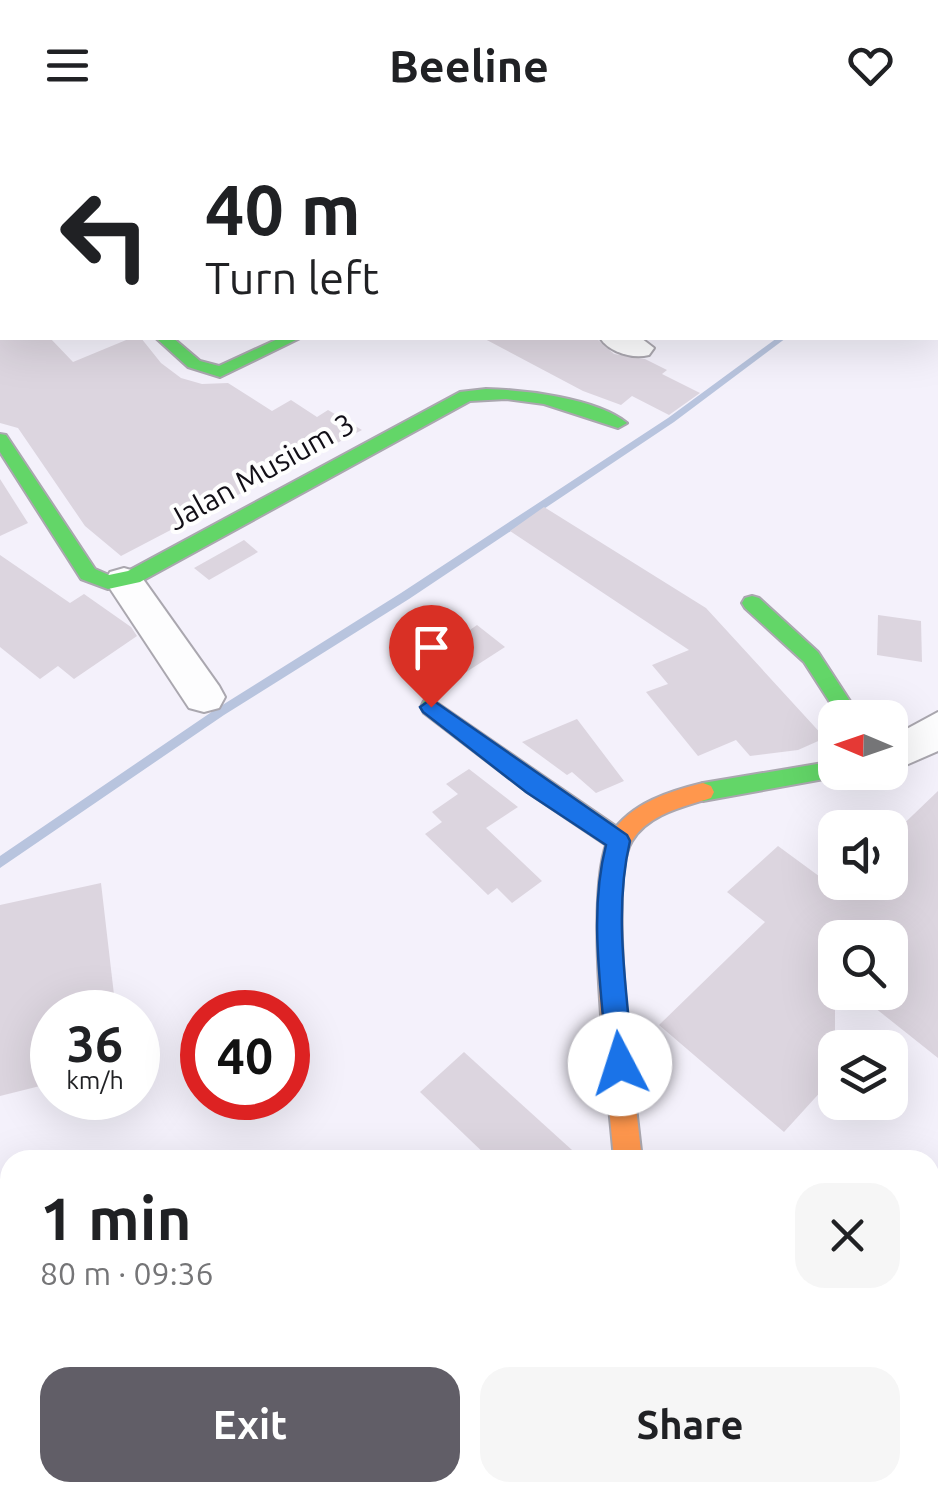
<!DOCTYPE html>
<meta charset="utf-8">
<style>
body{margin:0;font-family:Ubuntu,sans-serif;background:#f6f6f6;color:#202124;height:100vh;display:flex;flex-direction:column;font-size:38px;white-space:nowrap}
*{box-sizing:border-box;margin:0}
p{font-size:32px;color:#757577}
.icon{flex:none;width:55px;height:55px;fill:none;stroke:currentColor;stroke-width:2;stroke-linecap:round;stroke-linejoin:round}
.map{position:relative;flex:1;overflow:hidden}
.panel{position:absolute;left:0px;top:1020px;width:940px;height:352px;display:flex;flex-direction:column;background:#fff;border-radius:30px 30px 0 0;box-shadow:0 10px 40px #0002}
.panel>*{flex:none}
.top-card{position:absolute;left:0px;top:0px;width:940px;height:210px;box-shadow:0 10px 40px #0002;background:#fff;color:#202124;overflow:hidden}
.needle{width:65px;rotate:272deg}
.controls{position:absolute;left:818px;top:570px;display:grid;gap:20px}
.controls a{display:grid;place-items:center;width:90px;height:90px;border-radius:20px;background:#fff;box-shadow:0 10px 40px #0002;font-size:50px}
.speed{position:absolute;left:30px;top:860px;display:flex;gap:20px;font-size:50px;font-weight:700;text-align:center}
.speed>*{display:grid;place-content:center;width:130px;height:130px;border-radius:50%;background:#fff;box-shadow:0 10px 40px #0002;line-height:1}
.speed small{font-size:25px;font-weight:400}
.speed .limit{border:15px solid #d22;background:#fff;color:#111}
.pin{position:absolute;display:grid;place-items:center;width:85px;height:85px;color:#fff;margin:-102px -42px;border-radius:50% 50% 50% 0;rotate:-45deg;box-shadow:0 0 10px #0007}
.pin .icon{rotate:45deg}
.me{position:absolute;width:110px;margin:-55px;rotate:355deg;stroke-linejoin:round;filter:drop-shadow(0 0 8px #0008)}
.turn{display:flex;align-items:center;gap:35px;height:210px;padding:0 40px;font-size:45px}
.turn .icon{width:130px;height:130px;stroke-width:2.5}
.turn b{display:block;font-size:70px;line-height:85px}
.round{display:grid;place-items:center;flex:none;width:105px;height:105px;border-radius:30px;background:#f6f6f6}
.overview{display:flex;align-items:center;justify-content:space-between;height:170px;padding:0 40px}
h1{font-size:60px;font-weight:600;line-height:75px}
.button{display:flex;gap:20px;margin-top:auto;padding:20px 40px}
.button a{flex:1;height:115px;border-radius:30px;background:#615e67;color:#fff;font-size:40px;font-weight:600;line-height:115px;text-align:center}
.button a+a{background:#f6f6f6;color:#202124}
header{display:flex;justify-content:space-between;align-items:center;height:130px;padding:0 40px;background:#fff;font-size:45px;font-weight:600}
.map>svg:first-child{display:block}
</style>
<header><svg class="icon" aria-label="menu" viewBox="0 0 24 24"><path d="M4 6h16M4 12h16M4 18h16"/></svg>Beeline<svg class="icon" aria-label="heart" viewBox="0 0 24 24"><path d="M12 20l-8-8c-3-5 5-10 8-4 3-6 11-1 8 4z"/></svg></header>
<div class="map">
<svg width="938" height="1371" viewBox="0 0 938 1371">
<rect width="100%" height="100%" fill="#f4f1fb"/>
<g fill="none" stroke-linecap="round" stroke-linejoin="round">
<path fill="#b8c4de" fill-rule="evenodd" d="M777,208H786L674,292L409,469L224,585L0,738V726L216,579L401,463L668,288Z"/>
</g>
<g fill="#dcd5df">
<path d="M0,208H50L73,232L131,208H141L161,233L181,248L202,254L228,253L272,281L291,270L317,287L328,280L362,300L121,426L85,396L18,298L0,293Z"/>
<path d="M483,208H596L614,224L645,229L667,240L662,244L700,263L669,285L632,266L621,275L583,261Z"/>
<path d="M0,349L28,393L0,406Z"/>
<path d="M544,377L706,478L825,608L798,620L750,626L736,610L698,626L646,562L668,554L652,535L689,520L510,401Z"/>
<path d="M244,410L258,422L209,450L194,438Z"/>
<path d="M0,425L70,473L84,464L131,497L137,506L74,549L58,536L40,549L0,517Z"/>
<path d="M878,485L921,491L922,532L877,525Z"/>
<path d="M457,494L467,502L477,495L505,517L443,557L423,556L404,540L416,533L405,525Z"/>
<path d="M577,589L624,651L596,663L572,642L567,645L522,612Z"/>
<path d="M469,639L518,677L486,698L542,751L512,773L497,758L488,765L425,704L442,692L432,682L458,664L446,654Z"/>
<path d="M938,661V928L855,862H890V808H835V946L784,1002L659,895L765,792L727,762L778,716L827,752H890V707Z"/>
<path d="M101,753L116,882H52V953L0,966V775Z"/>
<path d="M464,922L583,1030H491L420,962Z"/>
</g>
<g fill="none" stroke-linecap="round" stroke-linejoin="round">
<defs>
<g id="street">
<path d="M296,0H326L327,2H298Z"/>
<path d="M0,4L2,5V21L0,20Z"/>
<rect x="0" y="62" width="2" height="19"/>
<path d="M600,208H641L654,218L649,225C633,229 610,223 600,208Z"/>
<path d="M124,438L138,442L219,556L225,567L219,578L204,582L189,578L105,451L110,442Z"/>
<path d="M938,582V621L890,642V608Z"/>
<path d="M10,1073V1129L0,1131V1075Z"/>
<path d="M721,1362H789L792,1371H725Z"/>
</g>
<g id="fast">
<path d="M156,208H173L200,231L219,236L280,208H300L220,247L188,237Z"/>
<path d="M486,259C525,260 596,268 627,293L618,298L544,274L506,269L470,271L140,452L108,459L81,449L0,322V304L6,305L95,439L109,445L128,441L460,262Z"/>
<path d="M752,466L759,468L818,522L861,588H840L804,532L745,478L742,473L745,468Z"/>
<path d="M431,569L627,704L630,711L627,718H611L526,661L424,583L421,577L424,571Z"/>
<path d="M835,631V642H844L835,647L703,671L695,668L692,662L695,656L703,653Z"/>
</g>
<path id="slow" d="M703,653L711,656L714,662L711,668C683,677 648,684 632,711C606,752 636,972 642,1030H614C609,965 581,753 611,704C631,673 670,661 703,653Z"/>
</defs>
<use href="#street" stroke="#aaa7af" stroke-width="4"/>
<use href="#fast" stroke="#aaa7af" stroke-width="4"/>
<use href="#slow" stroke="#aaa7af" stroke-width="4"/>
<use href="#street" fill="#fdfdfe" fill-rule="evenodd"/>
<use href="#fast" fill="#63d668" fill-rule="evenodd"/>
<use href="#slow" fill="#ff974d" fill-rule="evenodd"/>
</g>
<path fill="#1a73e8" stroke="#114b97" stroke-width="2.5" d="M431,569L627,705L630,711C613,783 627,861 633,934L629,942L620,946L610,942L607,934C602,862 588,785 606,715L526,662L423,582L420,577Z"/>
<g text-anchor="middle" stroke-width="8" stroke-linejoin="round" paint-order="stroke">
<g font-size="30" fill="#120f17" stroke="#fefefe">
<text transform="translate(261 342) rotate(-29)" y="10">Jalan Musium 3</text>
</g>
</g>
</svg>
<div class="controls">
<a><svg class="needle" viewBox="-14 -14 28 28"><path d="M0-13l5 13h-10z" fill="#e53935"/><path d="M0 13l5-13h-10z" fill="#757577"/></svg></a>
<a><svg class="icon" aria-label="sound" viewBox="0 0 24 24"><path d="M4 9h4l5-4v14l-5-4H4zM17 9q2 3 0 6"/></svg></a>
<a><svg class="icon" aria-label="search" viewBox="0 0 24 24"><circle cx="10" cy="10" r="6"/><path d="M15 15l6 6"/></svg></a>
<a><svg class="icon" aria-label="layers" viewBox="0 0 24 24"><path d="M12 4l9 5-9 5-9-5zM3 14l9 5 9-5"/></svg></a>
</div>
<div class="speed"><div>36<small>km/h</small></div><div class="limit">40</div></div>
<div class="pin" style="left:431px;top:577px;background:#d93025"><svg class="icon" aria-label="arrive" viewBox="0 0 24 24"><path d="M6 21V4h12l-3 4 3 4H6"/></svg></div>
<svg class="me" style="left:620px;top:934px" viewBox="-20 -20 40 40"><circle r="19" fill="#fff"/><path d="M0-13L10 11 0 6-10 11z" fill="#1a73e8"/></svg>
<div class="top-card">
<div class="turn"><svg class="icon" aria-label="left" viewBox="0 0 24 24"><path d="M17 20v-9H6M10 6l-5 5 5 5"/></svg><div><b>40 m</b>Turn left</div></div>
</div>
<section class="panel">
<div class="overview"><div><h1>1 min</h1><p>80 m · 09:36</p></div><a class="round"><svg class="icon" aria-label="close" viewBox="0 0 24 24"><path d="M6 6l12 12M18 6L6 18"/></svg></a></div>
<div class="button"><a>Exit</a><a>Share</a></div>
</section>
</div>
